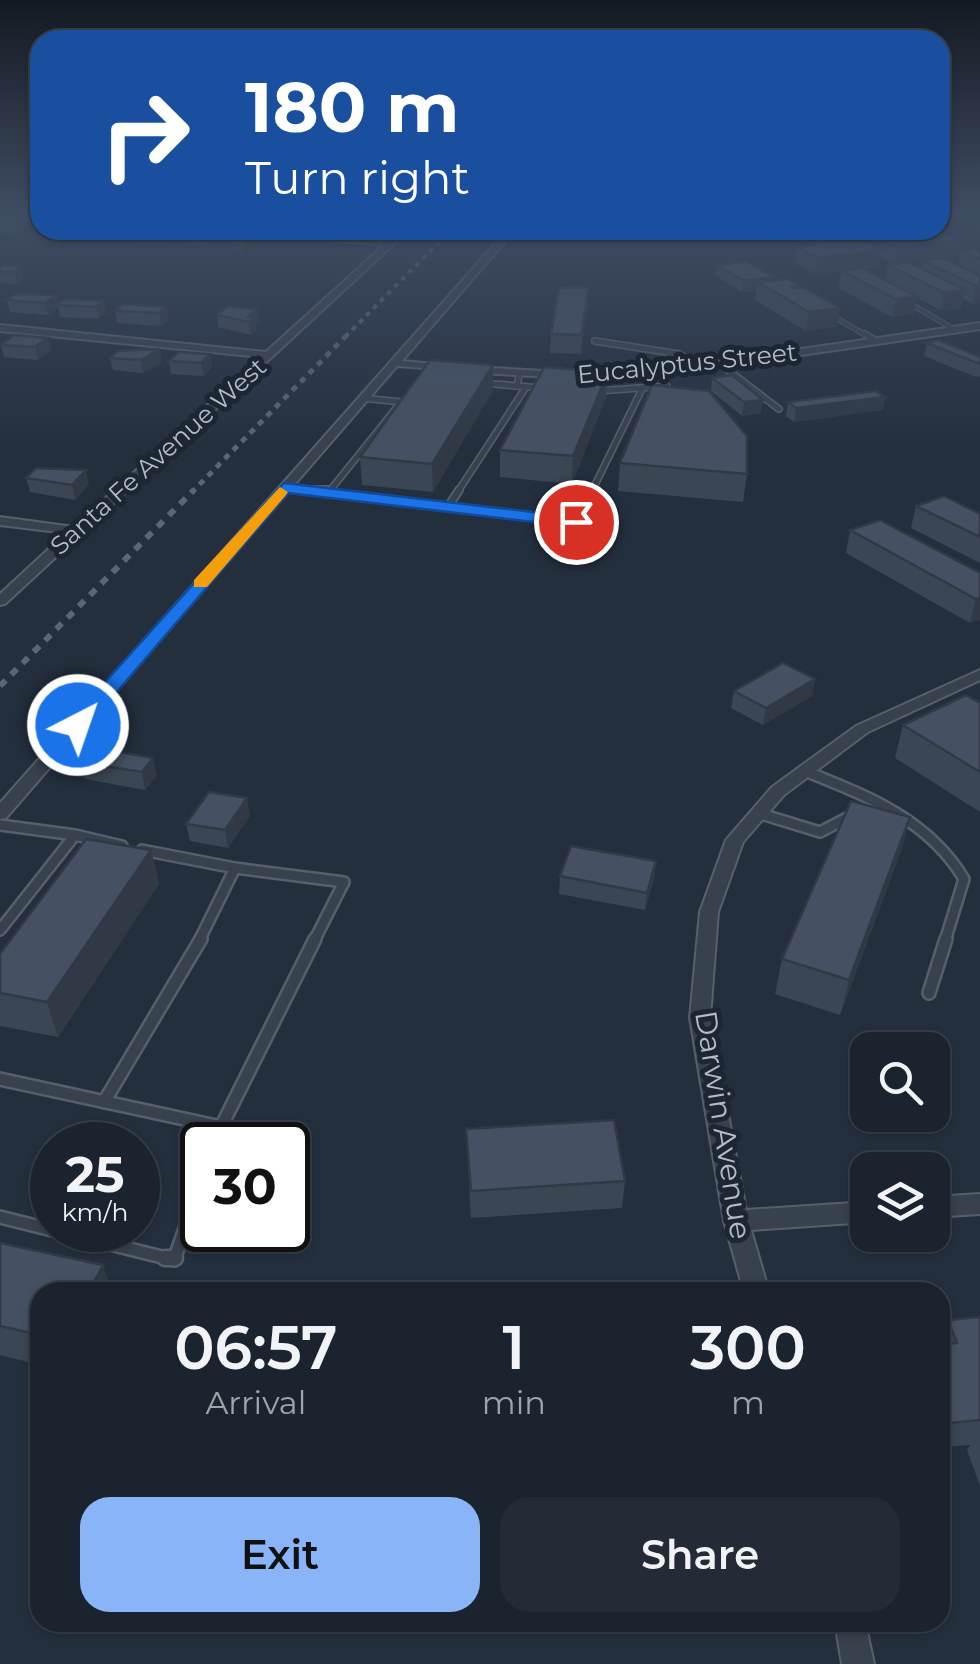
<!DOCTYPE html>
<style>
body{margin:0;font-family:Montserrat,sans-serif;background:#242b36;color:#f1f3f6;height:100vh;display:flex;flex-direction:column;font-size:38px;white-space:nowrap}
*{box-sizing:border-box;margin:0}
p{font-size:32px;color:#a0a4aa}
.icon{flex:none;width:55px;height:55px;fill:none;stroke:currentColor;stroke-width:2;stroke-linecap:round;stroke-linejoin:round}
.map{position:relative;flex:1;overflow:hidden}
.sheet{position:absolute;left:30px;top:1282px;width:920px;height:350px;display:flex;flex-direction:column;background:#1b232e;border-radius:30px;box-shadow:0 2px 8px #0004,0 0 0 2px #39404a}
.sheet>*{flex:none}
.top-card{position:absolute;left:30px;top:30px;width:920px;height:210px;border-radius:30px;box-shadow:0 2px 8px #0004,0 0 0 2px #39404a;background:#1a4fa0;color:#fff;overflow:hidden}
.tools{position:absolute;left:850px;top:1032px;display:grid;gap:20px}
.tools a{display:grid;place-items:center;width:100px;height:100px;border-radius:20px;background:#1b232e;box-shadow:0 2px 8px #0004,0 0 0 2px #39404a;font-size:50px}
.speed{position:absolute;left:30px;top:1122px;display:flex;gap:20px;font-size:50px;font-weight:700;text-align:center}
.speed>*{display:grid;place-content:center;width:130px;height:130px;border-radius:50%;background:#1b232e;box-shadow:0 2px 8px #0004,0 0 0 2px #39404a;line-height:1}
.speed small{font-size:25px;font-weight:400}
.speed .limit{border:5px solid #111;border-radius:15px;background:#fff;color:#111}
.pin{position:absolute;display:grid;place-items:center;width:85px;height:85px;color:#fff;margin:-42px;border:5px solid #fff;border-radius:50%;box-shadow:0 2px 10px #0007}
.me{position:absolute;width:110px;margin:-55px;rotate:41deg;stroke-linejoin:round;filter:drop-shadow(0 0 8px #0008)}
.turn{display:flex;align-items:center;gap:35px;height:210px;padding:0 50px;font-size:45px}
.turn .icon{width:130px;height:130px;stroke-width:2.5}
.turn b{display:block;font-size:70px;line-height:85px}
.eta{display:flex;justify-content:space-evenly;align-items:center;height:170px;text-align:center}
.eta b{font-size:60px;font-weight:600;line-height:70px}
.primary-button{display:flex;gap:20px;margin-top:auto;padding:20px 50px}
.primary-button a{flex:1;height:115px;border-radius:30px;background:#8ab4f8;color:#111;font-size:40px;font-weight:600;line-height:115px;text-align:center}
.primary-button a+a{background:#242b36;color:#f1f3f6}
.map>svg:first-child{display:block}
</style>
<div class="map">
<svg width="980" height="1664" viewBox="0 0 980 1664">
<rect width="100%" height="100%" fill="#242f3e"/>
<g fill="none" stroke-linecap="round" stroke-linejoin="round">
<defs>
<g id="service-far5">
<path d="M906,301L955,330"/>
<path d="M831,315L869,337"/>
</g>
<g id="service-far4">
<path d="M865,334L876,341"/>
<path d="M595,341L679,354L700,367"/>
<path d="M720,364L779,409"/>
<path d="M519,375L517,386L543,388"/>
<path d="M483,383L517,386"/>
<path d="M598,391L667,386L656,371"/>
<path d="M284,488L324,493"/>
<path d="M328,493L401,402L362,398"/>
<path d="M457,493L526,387"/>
<path d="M591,493L641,391"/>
</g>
<g id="service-far3">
<path d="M302,490H330"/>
<path d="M328,493L576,522L592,490"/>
<path d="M448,507L459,490"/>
</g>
<g id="service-far2">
<path d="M805,771C867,796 928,819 964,879L945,941"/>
<path d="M758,813L820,832L847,818"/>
<path d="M0,825L75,835L0,930"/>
<path d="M75,835L122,846"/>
<path d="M142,850L235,868L199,941"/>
<path d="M235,868L344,882L314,941"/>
</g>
<g id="service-far1">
<path d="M929,993L946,939"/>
<path d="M0,1079L221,1127L215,1145"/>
<path d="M104,1102L201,939"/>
<path d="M221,1127L315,939"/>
<path d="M0,1217L52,1230"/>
<path d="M53,1230L174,1260L202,1180"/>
</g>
<path id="service" d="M165,1258H175"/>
<g id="minor">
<path d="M0,213L40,215V219L0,217Z"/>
<path d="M216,230L389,240L400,230H409L5,604L0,605V594L66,533L0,525V517L74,527L261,357L0,331V325L266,352L384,245Z"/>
<path d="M507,230H515L402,361L447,365L451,366V370L397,366L6,818L0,819V803Z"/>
<path d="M980,323V329L692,371L588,378L583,375L588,372L692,365Z"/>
<path d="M473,367L562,372L567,375L562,378L469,372L468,370Z"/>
<path d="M980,670V680L868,732L784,795L743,842L718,912L710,1018L746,1210L868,1202V1222L751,1230L769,1292H744L724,1221L690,1018L700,912L726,840L772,787L856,726Z"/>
<path d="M980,1194V1214L932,1217V1197Z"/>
<path d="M835,1622H865L874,1664H842Z"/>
</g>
</defs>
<use href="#service-far5" stroke="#565f6c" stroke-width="6"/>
<use href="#service-far4" stroke="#565f6c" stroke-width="8"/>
<use href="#service-far3" stroke="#565f6c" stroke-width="10"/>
<use href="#service-far2" stroke="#565f6c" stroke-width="14"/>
<use href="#service-far1" stroke="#565f6c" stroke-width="16"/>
<use href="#service" stroke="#565f6c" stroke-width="19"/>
<use href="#minor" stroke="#565f6c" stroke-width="4"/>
<use href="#service-far5" stroke="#38414e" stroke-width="4"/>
<use href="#service-far4" stroke="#38414e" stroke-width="5"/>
<use href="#service-far3" stroke="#38414e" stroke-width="6"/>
<use href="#service-far2" stroke="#38414e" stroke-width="9"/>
<use href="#service-far1" stroke="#38414e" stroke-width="11"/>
<use href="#service" stroke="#38414e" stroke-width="14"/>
<use href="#minor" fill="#38414e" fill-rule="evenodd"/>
<path stroke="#5a6575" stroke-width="4" stroke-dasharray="5 5" stroke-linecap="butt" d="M345,337L451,230"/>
<path stroke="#5a6575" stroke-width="5" stroke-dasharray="6 6" stroke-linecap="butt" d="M191,493L348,334"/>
<path stroke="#5a6575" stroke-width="6" stroke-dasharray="8 8" stroke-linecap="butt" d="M0,686L194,490"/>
</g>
<g fill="#3b4654" fill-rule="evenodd">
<path d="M0,216L24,217L26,227L17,234L0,233Z"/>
<path d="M89,230H128L129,235L121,240L90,237Z"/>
<path d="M175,230L176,238L169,243H138L136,232Z"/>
<path d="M213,230L214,241L208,246L185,245L183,234Z"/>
<path d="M873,235L959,240L956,257L909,262L922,269L923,261L958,265L961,251L980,249V303L972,304L963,299L961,308L941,310L917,298L913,314L892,317L839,288L841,271L815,274L795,263L797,247L807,246V243L872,244ZM880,256L895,264L888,265L885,280L862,268L878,267Z"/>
<path d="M250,238L251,244L244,251L231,250L230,245Z"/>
<path d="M0,265L24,277L17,284L0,283Z"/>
<path d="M717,265L774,277L773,280L799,285V288L840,308L837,326L806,331L755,300L756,291L742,292L716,276Z"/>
<path d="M7,300L58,304L104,301L106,313L99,319L60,317L58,307L48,315L10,312Z"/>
<path d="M588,305L581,354L550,353L551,334Z"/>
<path d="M166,307L168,319L161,326L117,323L115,311Z"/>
<path d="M217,315L259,321L256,323V330L251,335L218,327Z"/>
<path d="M14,335L51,350L38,360L4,357L1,345Z"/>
<path d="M927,343L980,357V376L976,377L924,356Z"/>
<path d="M179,352L212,367L203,376L171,374L169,361Z"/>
<path d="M110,358L162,362L143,373L113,370Z"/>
<path d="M712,378L761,413L742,416L711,391Z"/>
<path d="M493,390L433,492L362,485L360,457Z"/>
<path d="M606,397L572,484L500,477V450Z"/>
<path d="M885,397L883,410L794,422L786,416L788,402Z"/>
<path d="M620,463L747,474L743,502L618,491Z"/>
<path d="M26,478L89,484L75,500L30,492Z"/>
<path d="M916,506L980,514V563L911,528Z"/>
<path d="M850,530L980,573V619L970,623L846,553Z"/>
<path d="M815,679L812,696L763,725L731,708L734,691Z"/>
<path d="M980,703V812L895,758L903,725Z"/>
<path d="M80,762L157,775L145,790L85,779Z"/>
<path d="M250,816L228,848L190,841L186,824Z"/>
<path d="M910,817L901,851L840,1015L775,994L782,959Z"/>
<path d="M151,850L159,884L58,1037L0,1026V954Z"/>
<path d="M656,861L654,879L645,910L559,894L560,876Z"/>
<path d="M466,1129L625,1181L622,1208L471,1218Z"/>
<path d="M0,1243L40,1292V1365L0,1355Z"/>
<path d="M980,1317V1486L967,1450L970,1445L940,1447V1338L948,1320Z"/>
</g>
<g fill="#303945">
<path d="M24,217L26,227L17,234L15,223Z"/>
<path d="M120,230H128L129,235L121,240Z"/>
<path d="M171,230H175L176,238L169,243L167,232Z"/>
<path d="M213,230L214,241L208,246L207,235Z"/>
<path d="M250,238L251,244L244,251L243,245Z"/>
<path d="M959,240L956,257L895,264L898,248Z"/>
<path d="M881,250L878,267L815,274L818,258Z"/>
<path d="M21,266L24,277L17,284L14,272Z"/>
<path d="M774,277L772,289L758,282L756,291L742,292L744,281Z"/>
<path d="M976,286H980V303L972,304Z"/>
<path d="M588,288V305L581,354L582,335Z"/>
<path d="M965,290L961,308L941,310L944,293Z"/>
<path d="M56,295L58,307L48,315L45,303Z"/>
<path d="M917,297L913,314L892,317L896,299Z"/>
<path d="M104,301L106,313L99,319L96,307Z"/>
<path d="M166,307L168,319L161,326L159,313Z"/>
<path d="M840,308L837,326L806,331L809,312Z"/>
<path d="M257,309L259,321L256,323V330L251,335L248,317Z"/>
<path d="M48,338L51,350L38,360L35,347Z"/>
<path d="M160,349L162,362L143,373L141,360Z"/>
<path d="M210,354L212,367L203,376L201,363Z"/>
<path d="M493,365V390L433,492L432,464Z"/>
<path d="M608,372L606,397L572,484L573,456Z"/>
<path d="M885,397L883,410L794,422L796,408Z"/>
<path d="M763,400L761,413L742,416L744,402Z"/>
<path d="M86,470L89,484L75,500L72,485Z"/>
<path d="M980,598V619L970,623L976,599Z"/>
<path d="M815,679L812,696L763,725L766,708Z"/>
<path d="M153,758L157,775L145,790L142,772Z"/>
<path d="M247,798L250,816L228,848L225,830Z"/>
<path d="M910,817L901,851L840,1015L849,980Z"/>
<path d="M151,850L159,884L58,1037L47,1002Z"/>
<path d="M656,861L654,879L645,910L647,893Z"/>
<path d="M103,1265L112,1292H89Z"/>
</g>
<g fill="#455162" stroke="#303945" stroke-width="2.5">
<path d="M0,216L24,217L15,223H0Z"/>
<path d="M138,230H171L167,232H136Z"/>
<path d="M188,230H213L207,235L183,234Z"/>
<path d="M940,232L959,240L898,248L873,235Z"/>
<path d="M860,236L881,250L818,258L797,247L812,245L807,243Z"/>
<path d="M238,238H250L243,245H230Z"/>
<path d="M980,249V260L961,251L979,249Z"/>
<path d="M943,258L980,276V286H976L923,261Z"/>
<path d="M746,261L774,277L744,281L717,265Z"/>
<path d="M908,262L965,290L944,293L888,265Z"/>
<path d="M0,265L21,266L14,272H0Z"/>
<path d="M862,268L917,297L896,299L842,271Z"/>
<path d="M787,279L799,285L790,287L804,288L840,308L809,312L758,282Z"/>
<path d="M559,287L588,288L582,335L551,334Z"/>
<path d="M16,294L56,295L45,303L7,300Z"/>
<path d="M65,299L104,301L96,307L57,305Z"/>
<path d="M123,304L166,307L159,313L115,311Z"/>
<path d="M228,306L257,309L248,317H255L249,322L217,315Z"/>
<path d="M14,335L48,338L35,347L1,345Z"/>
<path d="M938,340L980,357V364L927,343Z"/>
<path d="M160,349L141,360L110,358L118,351Z"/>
<path d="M179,352L210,354L201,363L169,361Z"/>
<path d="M430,360L493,365L432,464L360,457Z"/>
<path d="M544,367L608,372L573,456L500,450Z"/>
<path d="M732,375L763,400L744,402L712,378Z"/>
<path d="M652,385L709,391L747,436V474L620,463Z"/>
<path d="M876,391L885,397L796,408L788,402Z"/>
<path d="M36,468L86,470L72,485L26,478Z"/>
<path d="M944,496L980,514V537L916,506Z"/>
<path d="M880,520L980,573V598L976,599L850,530Z"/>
<path d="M783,663L815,679L766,708L734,691Z"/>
<path d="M966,695L980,703V772L903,725Z"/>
<path d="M92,747L153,758L142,772L80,762Z"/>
<path d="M209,792L247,798L225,830L186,824Z"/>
<path d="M851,801L910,817L849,980L782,959Z"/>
<path d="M86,839L151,850L47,1002L0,993V954Z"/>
<path d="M571,846L656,861L647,893L560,876Z"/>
<path d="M614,1120L625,1181L471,1191L466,1129Z"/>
<path d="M0,1243L103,1265L89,1292H40V1335L0,1326Z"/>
<path d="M980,1317V1420L940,1424V1344L957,1343L948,1320Z"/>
</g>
<linearGradient id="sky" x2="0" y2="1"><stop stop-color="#141a22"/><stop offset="0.48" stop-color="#3f4d63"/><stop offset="1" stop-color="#3f4d63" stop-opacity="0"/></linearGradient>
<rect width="980" height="446" fill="url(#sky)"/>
<path fill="#1a73e8" stroke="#114b97" stroke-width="2.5" d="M284,483L576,517L584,522L576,527L288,493L85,729H70V721Z"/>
<path fill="#f59e0b" d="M280,487L288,492L286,495L207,587H194V580Z"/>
<g text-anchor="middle" stroke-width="10" stroke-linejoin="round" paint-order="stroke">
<g font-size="25" fill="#b4bcc9" stroke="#1d2633">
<text transform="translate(687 363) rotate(-6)" y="9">Eucalyptus Street</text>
<text transform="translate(158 456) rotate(-42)" y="9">Santa Fe Avenue West</text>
</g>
<g font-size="30" fill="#b4bcc9" stroke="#1d2633">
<text transform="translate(723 1125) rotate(81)" y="10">Darwin Avenue</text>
</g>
</g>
</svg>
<div class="tools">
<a><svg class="icon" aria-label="search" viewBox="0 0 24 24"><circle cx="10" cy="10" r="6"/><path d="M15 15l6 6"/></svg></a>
<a><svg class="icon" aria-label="layers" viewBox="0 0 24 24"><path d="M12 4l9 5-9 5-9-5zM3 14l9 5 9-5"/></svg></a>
</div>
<div class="speed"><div>25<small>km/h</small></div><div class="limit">30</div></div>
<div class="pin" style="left:576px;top:522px;background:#d93025"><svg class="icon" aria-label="arrive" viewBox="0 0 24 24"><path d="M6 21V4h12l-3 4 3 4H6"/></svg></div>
<svg class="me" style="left:78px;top:725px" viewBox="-20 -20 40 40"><circle r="17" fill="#1a73e8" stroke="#fff" stroke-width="3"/><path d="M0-11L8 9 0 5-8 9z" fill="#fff"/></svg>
<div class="top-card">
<div class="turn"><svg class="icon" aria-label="right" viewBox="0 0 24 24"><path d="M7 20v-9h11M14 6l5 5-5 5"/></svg><div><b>180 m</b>Turn right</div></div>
</div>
<section class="sheet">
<div class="eta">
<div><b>06:57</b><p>Arrival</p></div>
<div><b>1</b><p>min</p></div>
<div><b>300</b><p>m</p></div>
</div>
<div class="primary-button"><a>Exit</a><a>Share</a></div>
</section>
</div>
